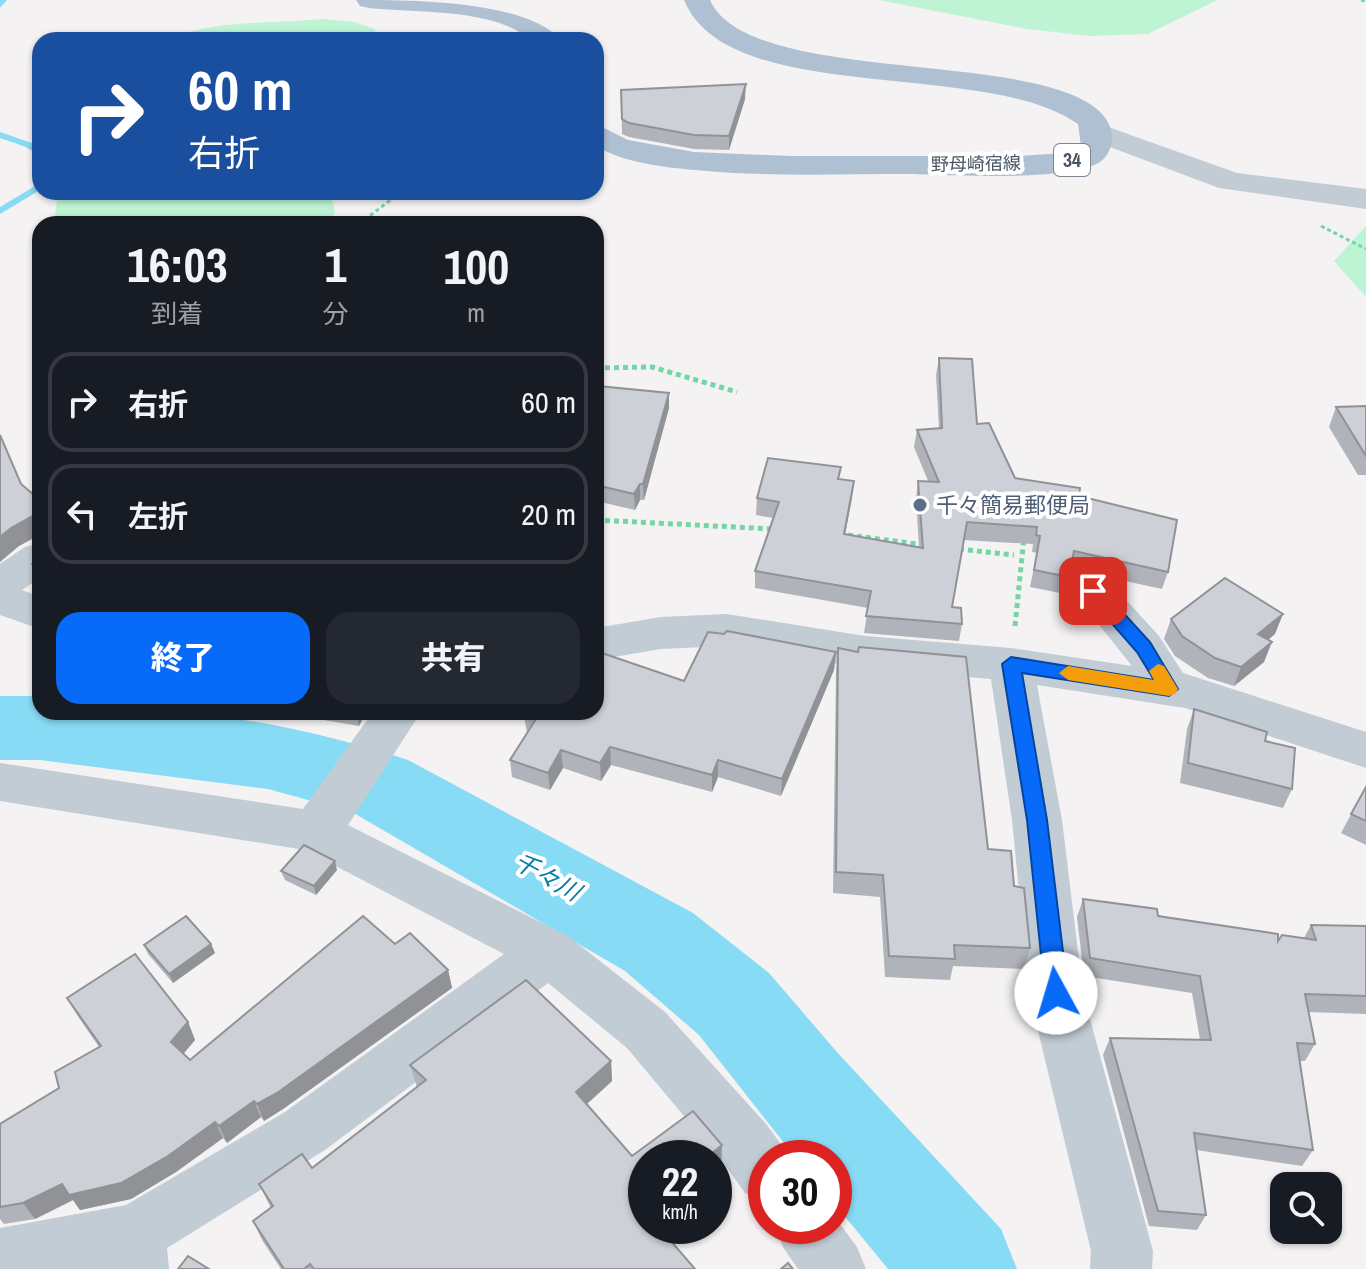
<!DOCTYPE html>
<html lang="ja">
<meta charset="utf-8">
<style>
body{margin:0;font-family:"Archivo Narrow","Noto Sans JP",sans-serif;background:#242831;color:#f1f3f6;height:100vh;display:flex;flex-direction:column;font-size:30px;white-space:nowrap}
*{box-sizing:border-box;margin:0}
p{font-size:26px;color:#9ea1a6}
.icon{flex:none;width:44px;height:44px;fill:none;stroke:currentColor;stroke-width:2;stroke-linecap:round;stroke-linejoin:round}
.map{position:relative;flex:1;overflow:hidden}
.side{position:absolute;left:32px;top:216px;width:572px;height:504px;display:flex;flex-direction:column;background:#171b24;border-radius:24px;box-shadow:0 2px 6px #0004}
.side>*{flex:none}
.banner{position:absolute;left:32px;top:32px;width:572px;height:168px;border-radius:24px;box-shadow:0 2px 6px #0004;background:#1a4fa0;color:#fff;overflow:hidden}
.tools{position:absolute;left:1270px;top:1172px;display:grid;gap:16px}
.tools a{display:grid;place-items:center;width:72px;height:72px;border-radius:16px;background:#171b24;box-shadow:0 2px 6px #0004;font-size:40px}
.speed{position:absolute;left:628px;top:1140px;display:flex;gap:16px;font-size:40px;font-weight:700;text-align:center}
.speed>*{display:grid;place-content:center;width:104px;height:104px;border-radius:50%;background:#171b24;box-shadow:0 2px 6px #0004;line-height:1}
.speed small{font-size:20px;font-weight:400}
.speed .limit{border:12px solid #d22;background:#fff;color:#111}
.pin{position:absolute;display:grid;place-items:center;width:68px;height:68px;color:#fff;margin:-34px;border-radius:16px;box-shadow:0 4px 12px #0006}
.me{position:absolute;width:88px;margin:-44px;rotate:354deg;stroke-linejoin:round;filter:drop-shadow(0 0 6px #0008)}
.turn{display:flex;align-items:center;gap:28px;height:168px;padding:0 24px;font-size:36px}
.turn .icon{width:104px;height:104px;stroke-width:2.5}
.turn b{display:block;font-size:56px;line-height:68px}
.eta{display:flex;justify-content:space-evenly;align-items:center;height:136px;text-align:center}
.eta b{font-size:48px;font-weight:800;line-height:56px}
.cta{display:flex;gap:16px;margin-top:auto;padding:16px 24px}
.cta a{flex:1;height:92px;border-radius:24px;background:#086af8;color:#fff;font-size:32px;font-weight:800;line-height:92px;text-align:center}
.cta a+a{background:#242831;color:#f1f3f6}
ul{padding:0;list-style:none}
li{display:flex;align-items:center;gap:24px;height:100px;margin:0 16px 12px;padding:0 8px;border:4px solid #363941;border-radius:24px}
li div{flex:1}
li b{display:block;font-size:30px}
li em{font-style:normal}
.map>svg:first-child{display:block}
</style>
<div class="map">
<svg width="1366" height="1269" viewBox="0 0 1366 1269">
<rect width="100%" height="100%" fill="#f4f2f2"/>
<g fill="#bef4d4">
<path d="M879,0H1217L1148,34L1090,36L1027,29Z"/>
<path d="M323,19L354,22L375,29L377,40H170C209,19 278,24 323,19Z"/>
<path d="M58,192H331L335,213L327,224H60L55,215Z"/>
<path d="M1366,226V297L1334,261Z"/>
</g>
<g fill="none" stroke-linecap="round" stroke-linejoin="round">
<g fill="#87dbf5" fill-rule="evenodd">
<path d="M0,0H7L0,8Z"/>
<path d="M0,132L32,143L40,148V156L26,147L0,138Z"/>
<path d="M40,183V190L0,214V207Z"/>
</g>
<path fill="#87dbf5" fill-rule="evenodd" d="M0,696H40V712C86,712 135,708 181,712C258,719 334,736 408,760L693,913L769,973L836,1051L1001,1229L1017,1269H888L834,1203V1158H796L699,1035L625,971L352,812L268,789L40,760H0Z"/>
<g stroke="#72d6a7" stroke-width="3" stroke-dasharray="4 3" stroke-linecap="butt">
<path d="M1361,0L1366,1"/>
<path d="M359,224L401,192"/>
<path d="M1321,226L1366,249"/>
</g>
<g stroke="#72d6a7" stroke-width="5" stroke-dasharray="5 4" stroke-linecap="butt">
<path d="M596,368L652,367L737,392"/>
<path d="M596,520L774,529"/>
<path d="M848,535L925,545"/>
<path d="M959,549L1014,555"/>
<path d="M1015,626L1024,537"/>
</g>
<g fill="#c1ccd4" fill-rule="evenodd">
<path d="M1097,123L1237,173L1366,189V209L1219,188L1086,138L1082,132L1086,126Z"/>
<path d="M40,543V578L22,590L40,597V629L0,615V564L25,547Z"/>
<path d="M1093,576L1108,580L1159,636L1183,673L1366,732V768L1185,708L1037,685L1062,820L1083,993L1153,1251L1152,1269H1090L1091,1251L1029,993L1012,820L991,679L865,668L727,646L661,649L596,660V628L661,617L727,614L865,636L1011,648L1132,666L1072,591L1078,580Z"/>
<path d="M373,712H421L348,825L568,936L665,1012L767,1125L787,1153L789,1158H766V1201L745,1193L725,1165L627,1048L548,983L325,1150L167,1248L169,1269H0V1228L126,1205L285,1112L504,954L305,850L0,801V763L303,809Z"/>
<path d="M834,1216L857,1247L866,1269H798L783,1247L774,1226H834Z"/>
</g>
<g fill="#afc0d3" fill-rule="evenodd">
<path d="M356,0C411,0 525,0 561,40H531C495,8 415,13 369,8L360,6Z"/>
<path d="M684,0H710C751,93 1083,42 1111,129C1114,141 1110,155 1100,162C1069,182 948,175 907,174C837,174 766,177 695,170C663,167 624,163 596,146V124L628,140L694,152L791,156H1019L1063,153L1081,146L1078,124C986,58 728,108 684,0Z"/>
</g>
</g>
<g fill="#b0b3b9">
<path d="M621,90L745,99L729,150L694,149L629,137L622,134Z"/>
<path d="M939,358L977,424L1015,478L1079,496L1168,572L1162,589L1070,569L1065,594L1030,587L1037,553L1032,552L1033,544L964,540L952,607L962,624L959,641L864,633L868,608L755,588V571L773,518L756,515L757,498L839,479L854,481L845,534L919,547L916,498L918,481H928L914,447L917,430L939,428L936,375Z"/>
<path d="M596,391L669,393V408L644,500H640L635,510L596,501Z"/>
<path d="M1366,406V475H1358L1329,427L1336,407Z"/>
<path d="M21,484L40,500V582L32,564L36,560V537L19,546Z"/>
<path d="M1171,619L1275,634L1268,640L1264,662L1234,686L1208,678L1175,656L1164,639Z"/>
<path d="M838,648L1014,886L1030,948L1024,969L953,966L950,980L885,977L880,897L833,893L836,670Z"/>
<path d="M836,652L834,670L781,796L718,777L712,792L611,765L601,781L563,768L550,790L512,777L510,760L527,733L524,716L684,681Z"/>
<path d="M1194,709L1265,741L1292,789L1283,808L1180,783L1187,729Z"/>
<path d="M298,712H366L359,726L300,716Z"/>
<path d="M1366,787V845L1341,833Z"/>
<path d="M337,870L316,895L285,880L281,871Z"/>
<path d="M1083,899L1278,941L1304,938L1311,925L1366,926V1014L1308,1012L1315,1044L1305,1061H1300L1313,1150L1302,1166L1196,1150L1206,1215L1197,1230L1149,1226L1103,1055L1110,1038L1200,1040L1192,993L1084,976L1077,917Z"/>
<path d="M211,944L215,953L173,983L148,954L144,945Z"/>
<path d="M395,944L448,970L452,988L283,1109L264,1121L261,1117L227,1143L223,1138L176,1172L131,1199L80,1210L73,1200L35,1219L4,1224L0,1219V1124L59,1088L99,1047L77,1015L67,998L188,1022L195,1040L183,1054L190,1060Z"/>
<path d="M611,1061L612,1081L587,1104L632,1156L722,1145L721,1165L714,1171V1158L646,1226L695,1269H281L262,1240L253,1221L271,1208L259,1184L312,1168L417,1087L410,1065Z"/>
</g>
<g fill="#909296">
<path d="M746,84L745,99L729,150V136Z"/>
<path d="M669,393V408L644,500L643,484Z"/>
<path d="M854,481L852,498L842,551L844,534Z"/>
<path d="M640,484V500L635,510L634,494Z"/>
<path d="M40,512V534L19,546L0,562V537L11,528Z"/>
<path d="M1283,614L1275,634L1251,653L1258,634Z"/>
<path d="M1272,642L1264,662L1234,686L1241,667Z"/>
<path d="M836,652L834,670L781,796L782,779Z"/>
<path d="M356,712H366L359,726Z"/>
<path d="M610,747L611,765L601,781L600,763Z"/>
<path d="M561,750L563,768L550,790L548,773Z"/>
<path d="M718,760V777L712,792V775Z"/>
<path d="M335,861L337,870L316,895L314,886Z"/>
<path d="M211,944L215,953L173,983L169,974Z"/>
<path d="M448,970L452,988L283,1109L264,1121L257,1104Z"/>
<path d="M188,1022L195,1040L179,1059L171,1042Z"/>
<path d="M611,1061L612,1081L578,1112L576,1092Z"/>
<path d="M254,1101L261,1117L227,1143L219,1126Z"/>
<path d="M215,1122L223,1138L176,1172L131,1199L80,1210L73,1200L35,1219L23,1203L62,1184Z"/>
<path d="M722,1145L721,1165L714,1171V1158H706Z"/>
</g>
<g fill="#cdd0d7" stroke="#909296" stroke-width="2">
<path d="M746,84L729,136L694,135L629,123L622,119L621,90Z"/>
<path d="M939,358L972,359L977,424L989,423L1015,478L1080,488L1079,496L1177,520L1168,572L1074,551L1069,577L1034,570L1040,536L1036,535L1037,527L967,522L952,607L961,608L962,624L866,616L871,591L755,571L779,502L757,498L768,458L841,467L838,479L854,481L844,534L923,548L918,481L939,482L917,430L942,428Z"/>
<path d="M598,386L669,393L643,484H640L634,494L596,485V391Z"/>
<path d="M1366,406V456L1336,407Z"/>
<path d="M0,435L21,484L40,500V512L11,528L0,537Z"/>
<path d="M36,533L40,534V567L32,564L36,560Z"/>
<path d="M1225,578L1283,614L1258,634L1272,642L1241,667L1215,658L1182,636L1171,619Z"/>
<path d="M727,631L836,652L782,779L718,760L712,775L610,747L600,763L561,750L548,773L510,760L536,719L524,716L526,712H596V651L684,681L708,632L724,634Z"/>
<path d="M859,647L966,657L988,849L1011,851L1014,886L1024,888L1030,948L954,945L955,959L889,956L883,875L836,872L838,648L858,652Z"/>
<path d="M1194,709L1267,732L1265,741L1295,748L1292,789L1188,763Z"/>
<path d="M1366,787V821L1351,814Z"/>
<path d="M304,845L335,861L314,886L281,871Z"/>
<path d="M1083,899L1157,909L1158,916L1278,934V941L1282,935L1316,940L1311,925L1366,926V996L1305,994L1315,1044L1297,1043L1313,1150L1194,1133L1206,1215L1158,1211L1110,1038L1211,1040L1200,976L1090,958Z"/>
<path d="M186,916L211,944L169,974L144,945Z"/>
<path d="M363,916L395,944L410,933L448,970L277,1093L257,1104L254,1101L219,1126L215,1122L168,1156L121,1183L69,1195L62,1184L23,1203L0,1207V1124L59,1088L55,1072L101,1046L67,998L135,954L188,1022L171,1042L190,1060Z"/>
<path d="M526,980L611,1061L576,1092L632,1156L693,1111L722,1145L706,1158H646V1206L643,1208L646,1212V1226H658L695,1269H314L310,1264L304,1269H284L253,1221L273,1206L259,1184L302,1154L312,1168L426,1080L410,1065Z"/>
<path d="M188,1256L209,1269H178Z"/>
<path d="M788,1263L793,1269H781Z"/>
</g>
<path fill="#086af8" stroke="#0545a1" stroke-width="2" d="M1093,584L1099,586L1150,642L1178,689L1169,696L1022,673L1047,820L1068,993L1064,1000L1056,1002L1049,1000L1045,993L1027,820L1002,664L1011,657L1154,680L1137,652L1087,595L1084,591L1087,586Z"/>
<path fill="#f59e0b" d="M1158,664L1164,666L1178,689L1175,694L1169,696L1068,680L1059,673L1068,666L1154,680L1149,671Z"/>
<circle fill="#5c6f8a" stroke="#fff" stroke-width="3" cx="920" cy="505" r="8"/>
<g text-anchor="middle" stroke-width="8" stroke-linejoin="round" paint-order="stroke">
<g font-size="18" fill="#475462" stroke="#fff">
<text transform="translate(976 164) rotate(-1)" y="6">野母崎宿線</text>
</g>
<rect fill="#fff" stroke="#7e8791" stroke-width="2" x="1054" y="144" width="36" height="32" rx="6"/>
<g font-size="20" font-weight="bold" fill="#475462">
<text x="1072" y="167">34</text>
</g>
<g font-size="22" fill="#4e5e75" stroke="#fff" text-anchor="start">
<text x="936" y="513">千々簡易郵便局</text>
</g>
<g font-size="24" font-style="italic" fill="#037ca2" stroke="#fff">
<text transform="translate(547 877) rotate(29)" y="8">千々川</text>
</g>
</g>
</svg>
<div class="tools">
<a><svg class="icon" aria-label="search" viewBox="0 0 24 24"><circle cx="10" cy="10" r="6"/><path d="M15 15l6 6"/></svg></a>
</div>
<div class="speed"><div>22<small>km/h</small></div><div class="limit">30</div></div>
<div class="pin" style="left:1093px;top:591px;background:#d93025"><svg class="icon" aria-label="arrive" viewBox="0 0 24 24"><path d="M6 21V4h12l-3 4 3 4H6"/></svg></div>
<svg class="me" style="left:1056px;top:993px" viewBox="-20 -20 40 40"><circle r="19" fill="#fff"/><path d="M0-13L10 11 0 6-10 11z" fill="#086af8"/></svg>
<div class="banner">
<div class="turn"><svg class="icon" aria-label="right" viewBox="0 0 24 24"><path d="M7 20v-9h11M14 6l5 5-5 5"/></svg><div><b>60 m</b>右折</div></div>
</div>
<section class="side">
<div class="eta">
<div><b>16:03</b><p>到着</p></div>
<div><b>1</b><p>分</p></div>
<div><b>100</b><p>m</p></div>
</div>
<ul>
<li><svg class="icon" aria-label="right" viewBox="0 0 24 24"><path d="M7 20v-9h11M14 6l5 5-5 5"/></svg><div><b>右折</b></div><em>60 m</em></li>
<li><svg class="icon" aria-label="left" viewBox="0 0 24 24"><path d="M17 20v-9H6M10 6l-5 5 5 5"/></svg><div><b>左折</b></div><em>20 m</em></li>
</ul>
<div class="cta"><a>終了</a><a>共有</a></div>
</section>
</div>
